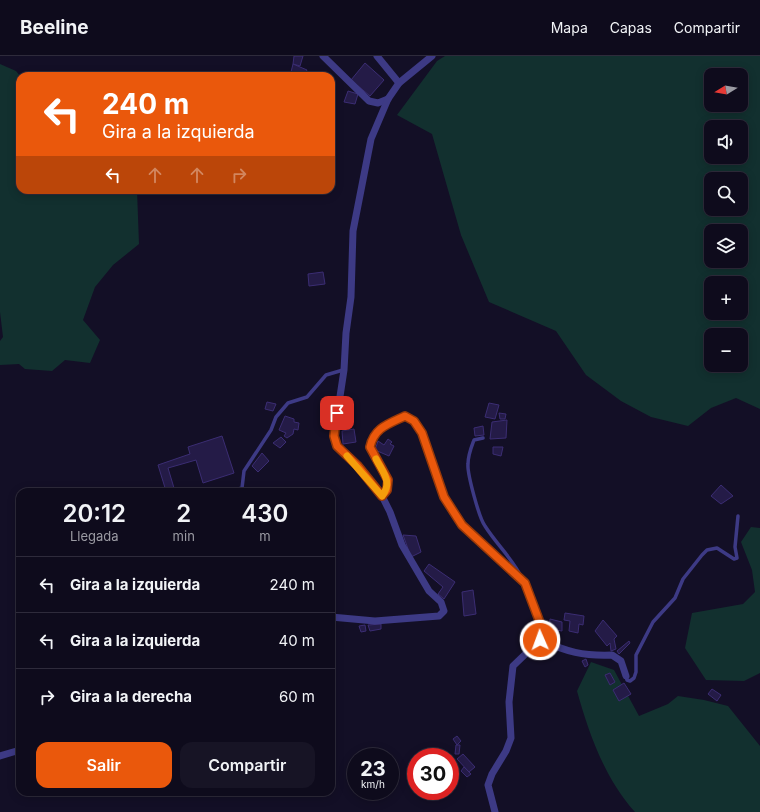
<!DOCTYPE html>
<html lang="es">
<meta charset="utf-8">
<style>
body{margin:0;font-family:Inter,sans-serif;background:#171425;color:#f1f3f6;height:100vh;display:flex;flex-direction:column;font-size:15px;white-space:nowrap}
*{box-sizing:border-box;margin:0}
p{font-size:13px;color:#9b9ba3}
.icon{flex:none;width:22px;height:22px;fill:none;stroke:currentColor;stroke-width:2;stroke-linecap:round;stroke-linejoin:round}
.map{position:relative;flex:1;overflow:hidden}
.side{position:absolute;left:16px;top:432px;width:319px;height:308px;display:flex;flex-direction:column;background:#0e0b1c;border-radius:12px;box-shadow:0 2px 10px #0003,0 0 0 1px #2e2b3b}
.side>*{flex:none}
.hud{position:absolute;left:16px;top:16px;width:319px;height:122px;border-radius:12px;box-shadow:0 2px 10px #0003,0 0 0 1px #2e2b3b;background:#ea580c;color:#fff;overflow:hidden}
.needle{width:26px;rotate:259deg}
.controls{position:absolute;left:704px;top:12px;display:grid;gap:8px}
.controls a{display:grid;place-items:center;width:44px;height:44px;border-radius:8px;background:#0e0b1c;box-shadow:0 2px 10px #0003,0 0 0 1px #2e2b3b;font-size:20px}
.speed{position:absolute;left:347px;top:692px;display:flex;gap:8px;font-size:20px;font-weight:700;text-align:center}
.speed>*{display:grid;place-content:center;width:52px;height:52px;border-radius:50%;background:#0e0b1c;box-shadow:0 2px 10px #0003,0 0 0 1px #2e2b3b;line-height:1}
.speed small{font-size:10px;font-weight:400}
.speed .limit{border:6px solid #d22;background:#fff;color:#111}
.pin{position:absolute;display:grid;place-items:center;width:34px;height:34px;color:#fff;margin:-17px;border-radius:8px;box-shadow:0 2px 6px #0006}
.me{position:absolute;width:44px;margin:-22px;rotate:358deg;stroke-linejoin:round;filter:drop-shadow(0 0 3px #0008)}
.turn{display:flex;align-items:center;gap:14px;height:84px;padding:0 20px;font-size:18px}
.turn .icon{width:52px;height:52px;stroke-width:2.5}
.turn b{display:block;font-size:28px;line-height:34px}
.lanes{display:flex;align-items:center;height:38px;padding:0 20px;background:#0003;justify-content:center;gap:20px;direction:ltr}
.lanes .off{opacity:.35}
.eta{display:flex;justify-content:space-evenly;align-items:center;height:68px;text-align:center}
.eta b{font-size:24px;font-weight:600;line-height:28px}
.button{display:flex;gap:8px;margin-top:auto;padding:8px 20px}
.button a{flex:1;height:46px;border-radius:12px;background:#ea580c;color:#fff;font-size:16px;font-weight:600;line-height:46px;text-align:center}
.button a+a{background:#171425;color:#f1f3f6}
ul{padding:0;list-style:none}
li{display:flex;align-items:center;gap:12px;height:56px;padding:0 20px;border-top:1px solid #2e2b3b}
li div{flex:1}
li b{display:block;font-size:15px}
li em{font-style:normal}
header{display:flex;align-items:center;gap:24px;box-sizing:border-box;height:56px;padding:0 20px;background:#0e0b1c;border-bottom:1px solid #2e2b3b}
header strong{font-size:19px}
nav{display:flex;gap:22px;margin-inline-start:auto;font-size:14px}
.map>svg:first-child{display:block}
</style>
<header>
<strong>Beeline</strong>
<nav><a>Mapa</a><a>Capas</a><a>Compartir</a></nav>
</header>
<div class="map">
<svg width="760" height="756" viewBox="0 0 760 756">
<rect width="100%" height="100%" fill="#130f26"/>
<g fill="#12302f" fill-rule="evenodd">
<path d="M445,0H760V353L736,342L711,352L688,370L651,361L621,345L586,319L556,275L489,246L461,179L432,78L397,59L437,5ZM711,19H741V49H711ZM711,71H741V101H711ZM711,123H741V153H711ZM711,175H741V205H711ZM711,227H741V257H711ZM711,279H741V309H711Z"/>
<path d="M0,8L16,15L20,20V134H137L139,188L113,209L95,231L83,264L100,284L90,307L65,304L52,315L25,313L19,308L0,309V285L3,281L0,256Z"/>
<path d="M751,471L760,472V617L744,625L706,624L685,592L692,557L743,548L755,536L752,514L741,486Z"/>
<path d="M591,606L614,614L639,660L668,648L678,640L704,644L728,650L760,690V756H635C605,723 589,678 577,635Z"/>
</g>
<g fill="#241b47" stroke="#3b2d73">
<path d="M294,0H303L300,10L293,8Z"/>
<path d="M365,7L384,24L370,40L351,24Z"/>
<path d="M293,8L307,14L304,20H290Z"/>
<path d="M348,35L358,38L355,48L344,46Z"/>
<path d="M323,216L325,228L309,230L308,218Z"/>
<path d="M267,346L276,348L273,355L265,353Z"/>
<path d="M489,347L499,349L495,363L485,361Z"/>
<path d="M499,357L506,358L505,363H500Z"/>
<path d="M285,360L294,363V366L299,367L298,374L294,373L293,378L287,382L284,380L286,377L279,374Z"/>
<path d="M507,364L506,382L490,383L492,366Z"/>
<path d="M483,370L484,379L475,380L474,372Z"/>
<path d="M354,373L356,386L343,388L342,375Z"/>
<path d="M222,380L234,417L203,427L196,404L168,412L174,432L166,435L158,409L190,398L188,391Z"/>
<path d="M281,381L286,386L280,392L273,387Z"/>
<path d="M388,383L392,386L390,388L394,390L389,400L375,394L378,385L384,389Z"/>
<path d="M493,391H503L501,400L493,398Z"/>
<path d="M262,397L269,405L258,416L252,410Z"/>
<path d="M721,429L733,440L721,448L711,440Z"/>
<path d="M403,479L416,480L421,496L411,501Z"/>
<path d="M429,508L455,526L444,543L438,538L443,531L424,515Z"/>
<path d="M473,534L476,558L464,560L462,536Z"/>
<path d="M565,557L584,560L583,569L579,568L578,577L569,575L570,565L564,564Z"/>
<path d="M550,563L562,566V575L549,573Z"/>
<path d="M603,564L617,580L614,583L616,593L611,595L610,587L607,590L595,575Z"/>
<path d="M381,568V573L370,575L368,569Z"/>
<path d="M365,569L366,575L361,576L359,570Z"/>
<path d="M629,585L630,587L619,598L617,595Z"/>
<path d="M586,603L588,609L585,611L582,605Z"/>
<path d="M610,617L615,626L610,629L605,619Z"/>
<path d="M624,627L631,638L619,645L613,634Z"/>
<path d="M712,633L721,639L717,645L708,638Z"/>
<path d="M457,680L461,685L457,689L453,683Z"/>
<path d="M456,689H460L459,698H455Z"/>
<path d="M463,698L475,711L469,716L457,703Z"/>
<path d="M464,711L471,718L467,721L461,715Z"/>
</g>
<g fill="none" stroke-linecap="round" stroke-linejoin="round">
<g stroke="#3d3a85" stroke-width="3.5">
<path d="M483,382L474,384C471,392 468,399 468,408C467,417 479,462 485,470C497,489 512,502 522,522"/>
<path d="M227,436L242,432L244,415L271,374L276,361L288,347L307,341L326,319L343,314"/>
<path d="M626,620L627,624L630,625L634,622L636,616V599L653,566L675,542L683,523L702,499L707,494L717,492L734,503L737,502L735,491L738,460"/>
</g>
<g stroke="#3d3a85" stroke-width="7">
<path d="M323,0L369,45L378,47L388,43"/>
<path d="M377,0L399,27"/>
<path d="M432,0L399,27L388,43L371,83L353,175L351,241L346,277L344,314L334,380L337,390L357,409L382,440L387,434V424L369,391C374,372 389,368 405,360L414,365L422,377L444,441L462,469L525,527L542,572L540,584L513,610L509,646L511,682L506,695L492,718L488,729L495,756"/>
<path d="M331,561L375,565L439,560L444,555L441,546L429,535L402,489L390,456L382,440"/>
<path d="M540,584C568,596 582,600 612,599L621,605L626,620"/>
<path d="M0,700L20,694"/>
</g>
</g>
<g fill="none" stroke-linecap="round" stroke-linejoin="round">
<defs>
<path id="route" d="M337,357L334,380L337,390L357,409L382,440L387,434L388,424L370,391C374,372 388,368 405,360L414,365L422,377L444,441L462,469L525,527L542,572L540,584"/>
</defs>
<use href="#route" stroke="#983908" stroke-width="10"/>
<use href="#route" stroke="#ea580c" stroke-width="7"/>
<path stroke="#f59e0b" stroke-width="7" d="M347,400L382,440C393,426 383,417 376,403"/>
</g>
</svg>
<div class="controls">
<a><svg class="needle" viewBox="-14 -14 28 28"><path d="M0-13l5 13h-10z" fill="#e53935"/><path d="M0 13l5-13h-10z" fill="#9b9ba3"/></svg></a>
<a><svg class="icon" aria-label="sound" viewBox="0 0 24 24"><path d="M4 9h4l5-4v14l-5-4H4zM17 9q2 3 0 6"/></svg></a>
<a><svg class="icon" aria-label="search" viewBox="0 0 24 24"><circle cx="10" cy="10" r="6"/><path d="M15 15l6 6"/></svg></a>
<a><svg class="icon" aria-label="layers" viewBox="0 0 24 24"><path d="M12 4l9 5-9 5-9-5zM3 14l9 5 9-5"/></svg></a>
<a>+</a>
<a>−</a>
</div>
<div class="speed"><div>23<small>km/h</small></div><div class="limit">30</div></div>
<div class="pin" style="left:337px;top:357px;background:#d93025"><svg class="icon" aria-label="arrive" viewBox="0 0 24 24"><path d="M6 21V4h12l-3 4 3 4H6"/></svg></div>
<svg class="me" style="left:540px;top:584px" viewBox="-20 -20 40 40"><circle r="17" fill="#ea580c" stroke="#fff" stroke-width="3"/><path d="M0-11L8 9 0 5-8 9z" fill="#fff"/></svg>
<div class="hud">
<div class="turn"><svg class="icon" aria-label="left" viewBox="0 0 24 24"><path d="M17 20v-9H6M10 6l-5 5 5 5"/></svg><div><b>240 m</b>Gira a la izquierda</div></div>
<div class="lanes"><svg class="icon" aria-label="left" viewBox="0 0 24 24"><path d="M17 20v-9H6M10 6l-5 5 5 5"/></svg><svg class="icon off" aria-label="ahead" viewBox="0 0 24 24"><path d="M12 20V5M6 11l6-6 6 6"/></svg><svg class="icon off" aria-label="ahead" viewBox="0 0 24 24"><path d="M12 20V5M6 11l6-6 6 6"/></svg><svg class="icon off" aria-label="right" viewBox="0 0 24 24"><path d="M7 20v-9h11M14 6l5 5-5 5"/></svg></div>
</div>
<section class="side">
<div class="eta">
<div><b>20:12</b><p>Llegada</p></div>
<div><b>2</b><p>min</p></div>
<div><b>430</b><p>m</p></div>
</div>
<ul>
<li><svg class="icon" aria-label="left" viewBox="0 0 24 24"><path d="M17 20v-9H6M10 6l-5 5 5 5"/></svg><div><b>Gira a la izquierda</b></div><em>240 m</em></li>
<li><svg class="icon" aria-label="left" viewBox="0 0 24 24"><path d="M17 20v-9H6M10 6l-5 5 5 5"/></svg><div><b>Gira a la izquierda</b></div><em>40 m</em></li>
<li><svg class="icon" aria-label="right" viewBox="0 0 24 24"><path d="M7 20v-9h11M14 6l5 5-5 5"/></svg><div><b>Gira a la derecha</b></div><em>60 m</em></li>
</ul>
<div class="button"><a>Salir</a><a>Compartir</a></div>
</section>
</div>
